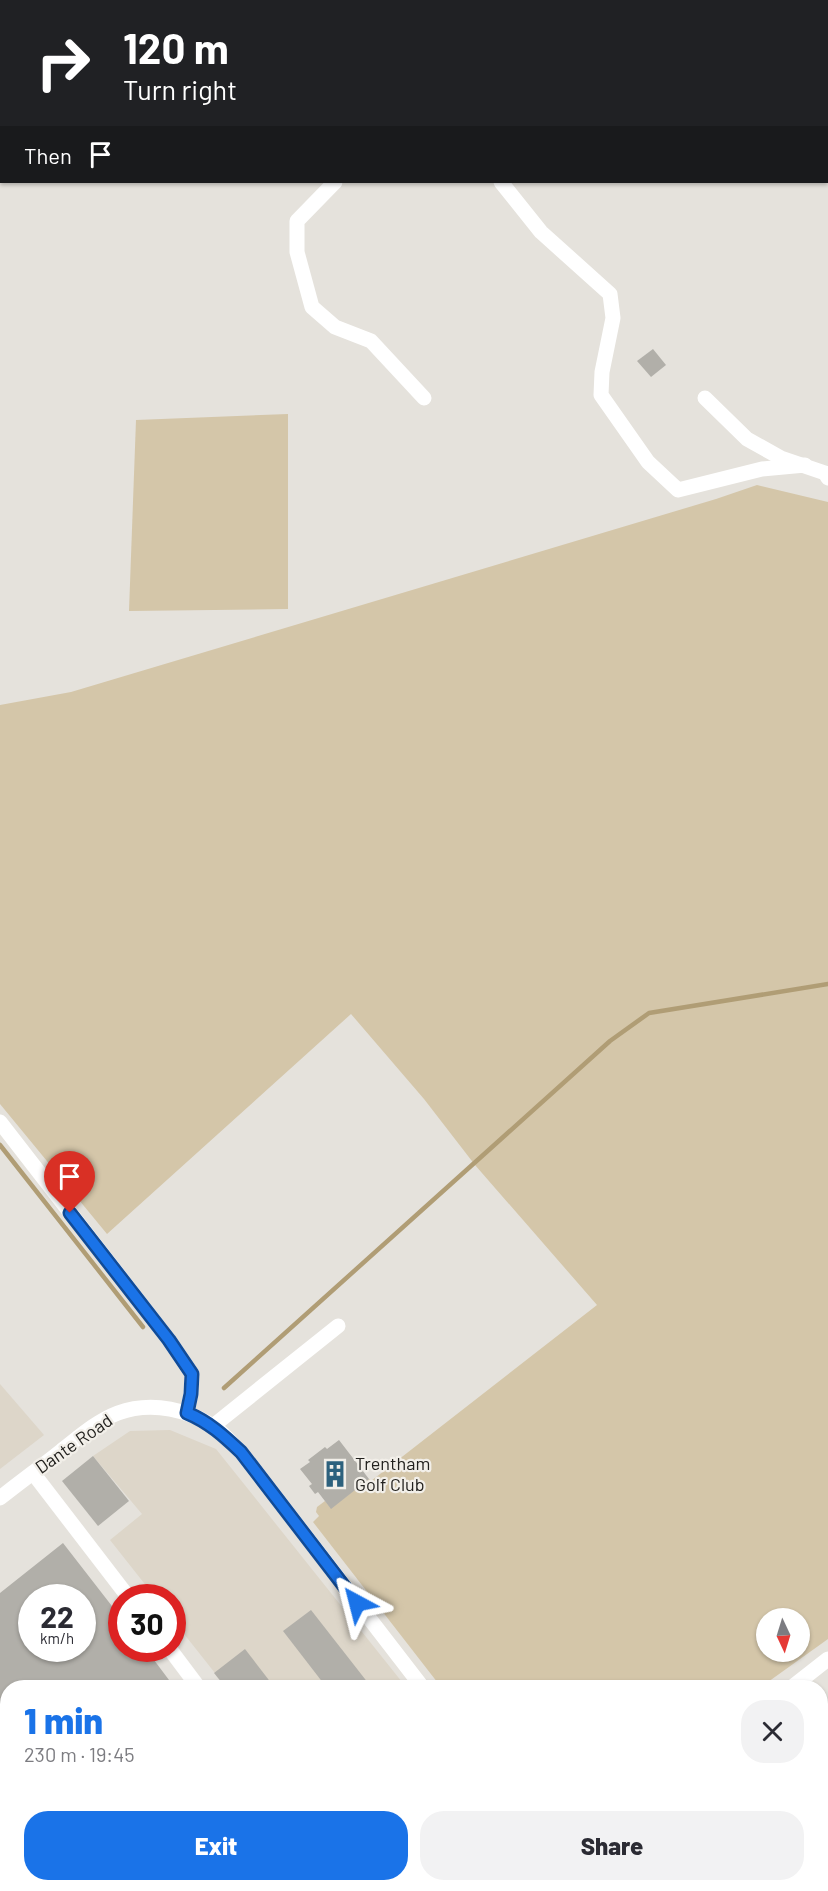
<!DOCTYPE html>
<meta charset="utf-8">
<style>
body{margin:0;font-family:Barlow,sans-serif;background:#f2f2f3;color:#2b2b33;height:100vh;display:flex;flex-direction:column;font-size:22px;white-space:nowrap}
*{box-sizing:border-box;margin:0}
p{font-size:20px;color:#7c7c81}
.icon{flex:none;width:33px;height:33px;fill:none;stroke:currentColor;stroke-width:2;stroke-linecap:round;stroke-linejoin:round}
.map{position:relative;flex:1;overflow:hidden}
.details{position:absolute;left:0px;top:1680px;width:828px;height:212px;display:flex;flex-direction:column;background:#fff;border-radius:24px 24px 0 0;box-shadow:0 2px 4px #0004}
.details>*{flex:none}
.banner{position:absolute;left:0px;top:0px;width:828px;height:183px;box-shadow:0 2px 4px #0004;background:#202124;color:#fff;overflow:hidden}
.needle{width:39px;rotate:176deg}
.tools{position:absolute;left:756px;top:1608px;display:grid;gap:12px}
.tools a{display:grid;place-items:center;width:54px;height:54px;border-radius:50%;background:#fff;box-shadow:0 2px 4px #0004;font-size:30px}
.speed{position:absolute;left:18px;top:1584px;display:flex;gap:12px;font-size:30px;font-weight:700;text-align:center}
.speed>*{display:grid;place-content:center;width:78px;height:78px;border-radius:50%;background:#fff;box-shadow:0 2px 4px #0004;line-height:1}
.speed small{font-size:15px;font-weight:400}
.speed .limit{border:9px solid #d22;background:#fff;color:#111}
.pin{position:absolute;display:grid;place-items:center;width:51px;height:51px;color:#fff;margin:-62px -26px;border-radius:50% 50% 50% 0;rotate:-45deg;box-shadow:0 0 6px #0007}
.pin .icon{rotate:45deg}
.me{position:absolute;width:66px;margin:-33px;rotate:322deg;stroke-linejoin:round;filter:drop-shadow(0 0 4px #0008)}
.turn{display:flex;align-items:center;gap:21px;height:126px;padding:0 24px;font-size:27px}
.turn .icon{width:78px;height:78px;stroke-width:2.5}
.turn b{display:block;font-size:42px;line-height:51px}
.then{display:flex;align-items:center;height:57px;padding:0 24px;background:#0003;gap:12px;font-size:22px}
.round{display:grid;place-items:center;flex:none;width:63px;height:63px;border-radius:24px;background:#f2f2f3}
.overview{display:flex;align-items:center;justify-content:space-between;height:102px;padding:0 24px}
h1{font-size:36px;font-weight:800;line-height:45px;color:#1a73e8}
.primary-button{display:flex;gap:12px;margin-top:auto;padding:12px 24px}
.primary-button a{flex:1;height:69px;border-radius:24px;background:#1a73e8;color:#fff;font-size:24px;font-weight:800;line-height:69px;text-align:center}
.primary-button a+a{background:#f2f2f3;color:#2b2b33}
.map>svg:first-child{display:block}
</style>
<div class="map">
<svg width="828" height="1891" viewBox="0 0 828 1891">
<rect width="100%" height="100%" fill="#e5e2dc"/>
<g fill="#ddd6c9">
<path d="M0,1384L44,1435L0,1469Z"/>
<path d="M170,1430L216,1449L406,1687H226L173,1620L172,1598L155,1597L110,1540L142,1514L93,1456L130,1431Z"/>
<path d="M378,1884H482L475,1891H383Z"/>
</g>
<g fill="#d4c6a9" fill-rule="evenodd">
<path d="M0,0H159V2H2V151L0,152Z"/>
<path d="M288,414V609L129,611L136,420Z"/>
<path d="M757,485L828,502V1639L761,1687H441L313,1522L319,1516L316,1512L317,1507L325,1501L331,1508L369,1479L371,1481L597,1305L475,1165L424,1099L351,1014L107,1234L0,1104V705L71,692L716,499ZM766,1618H800V1652H766Z"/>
</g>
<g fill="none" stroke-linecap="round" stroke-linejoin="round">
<g stroke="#b09d75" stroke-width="4.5">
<path d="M485,2L487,0"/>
<path d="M0,1145L143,1327"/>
<path d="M224,1388L610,1041L649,1013L828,984"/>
</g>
</g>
<g fill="#b1afa9" fill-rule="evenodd">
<path d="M653,349L666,365L651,377L637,361Z"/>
<path d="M339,1440L369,1479L331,1509L318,1492L315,1494L309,1486L312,1484L300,1469L310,1462L308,1460L325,1447L327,1449Z"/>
<path d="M93,1456L129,1501L98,1526L62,1481Z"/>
<path d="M63,1543L122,1619V1648H145L175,1688H8V1884H208L199,1891H0V1593ZM32,1598H82V1648H32Z"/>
<path d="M311,1610L372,1688H327L283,1631Z"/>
<path d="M245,1649L275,1688H226L214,1673Z"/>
<path d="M820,1851L827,1859L821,1864L827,1872L820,1877Z"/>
<path d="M744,1884H810L801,1891L797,1887L792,1891H776L772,1885L764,1891H750Z"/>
</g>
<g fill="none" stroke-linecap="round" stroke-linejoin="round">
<g stroke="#fff" stroke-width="15">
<path d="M335,182L297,221V252L312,307L335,327L371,341L424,398"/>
<path d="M501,182L541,232L610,294L613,318L602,372L601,395L648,462L678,490L762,469L805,465"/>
<path d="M705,398L747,439L781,458L825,473L828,478"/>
<path d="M0,1122L169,1340L192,1374L191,1394L187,1413"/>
<path d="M213,1426L338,1326"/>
<path d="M33,1473L129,1598"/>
<path d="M0,1498C20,1482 41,1467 61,1451C79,1437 97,1421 118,1413C151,1401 191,1409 218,1430C226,1436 233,1445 241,1452L423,1688"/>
<path d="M169,1648L199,1688"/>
<path d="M791,1688L828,1659"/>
<path d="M820,1762L828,1756"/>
<path d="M359,1884L365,1891"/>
<path d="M226,1891L235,1884"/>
<path d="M278,1891L287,1884"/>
<path d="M503,1891L507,1884"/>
<path d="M528,1891L535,1884"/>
<path d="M653,1891L662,1884"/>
</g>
</g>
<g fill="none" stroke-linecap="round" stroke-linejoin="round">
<defs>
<path id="route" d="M70,1213L169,1340L192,1374L191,1394L187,1413C209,1422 224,1436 241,1452L357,1603"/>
</defs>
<use href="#route" stroke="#114b97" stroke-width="15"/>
<use href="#route" stroke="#1a73e8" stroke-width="10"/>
</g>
<defs>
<symbol id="building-bare" viewBox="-9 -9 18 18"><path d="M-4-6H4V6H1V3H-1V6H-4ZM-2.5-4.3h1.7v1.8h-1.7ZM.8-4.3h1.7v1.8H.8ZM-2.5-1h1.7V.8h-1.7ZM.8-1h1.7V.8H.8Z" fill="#2d617d" stroke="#f2efe9" stroke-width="2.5" paint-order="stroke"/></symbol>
</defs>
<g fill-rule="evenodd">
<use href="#building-bare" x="316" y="1455" width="38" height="38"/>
</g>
<g text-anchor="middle" stroke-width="4.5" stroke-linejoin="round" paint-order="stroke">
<g font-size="18" fill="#22211e" stroke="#f2efe9">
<text transform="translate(74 1444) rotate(-35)" y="6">Dante Road</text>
</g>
<g font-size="18" fill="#22211e" stroke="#f2efe9" text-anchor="start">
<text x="355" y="1470">Trentham<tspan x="355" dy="21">Golf Club</tspan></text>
</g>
</g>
</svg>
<div class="tools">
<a><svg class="needle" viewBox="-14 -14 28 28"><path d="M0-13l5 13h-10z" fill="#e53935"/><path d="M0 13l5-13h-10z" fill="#7c7c81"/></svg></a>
</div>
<div class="speed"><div>22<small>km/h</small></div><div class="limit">30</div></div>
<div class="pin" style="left:70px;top:1213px;background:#d93025"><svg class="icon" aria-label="arrive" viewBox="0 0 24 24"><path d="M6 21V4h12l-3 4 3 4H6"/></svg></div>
<svg class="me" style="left:357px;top:1603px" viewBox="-20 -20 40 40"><path d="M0-17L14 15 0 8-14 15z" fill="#1a73e8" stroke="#fff" stroke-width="4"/></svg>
<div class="banner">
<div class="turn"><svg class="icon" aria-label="right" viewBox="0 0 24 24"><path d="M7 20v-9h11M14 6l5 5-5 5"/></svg><div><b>120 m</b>Turn right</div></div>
<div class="then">Then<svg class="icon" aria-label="arrive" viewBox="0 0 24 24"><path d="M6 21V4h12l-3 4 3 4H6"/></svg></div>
</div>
<section class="details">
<div class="overview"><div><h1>1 min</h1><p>230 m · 19:45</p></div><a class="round"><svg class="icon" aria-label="close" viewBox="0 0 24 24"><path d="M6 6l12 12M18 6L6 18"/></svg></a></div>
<div class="primary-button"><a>Exit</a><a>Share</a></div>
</section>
</div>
